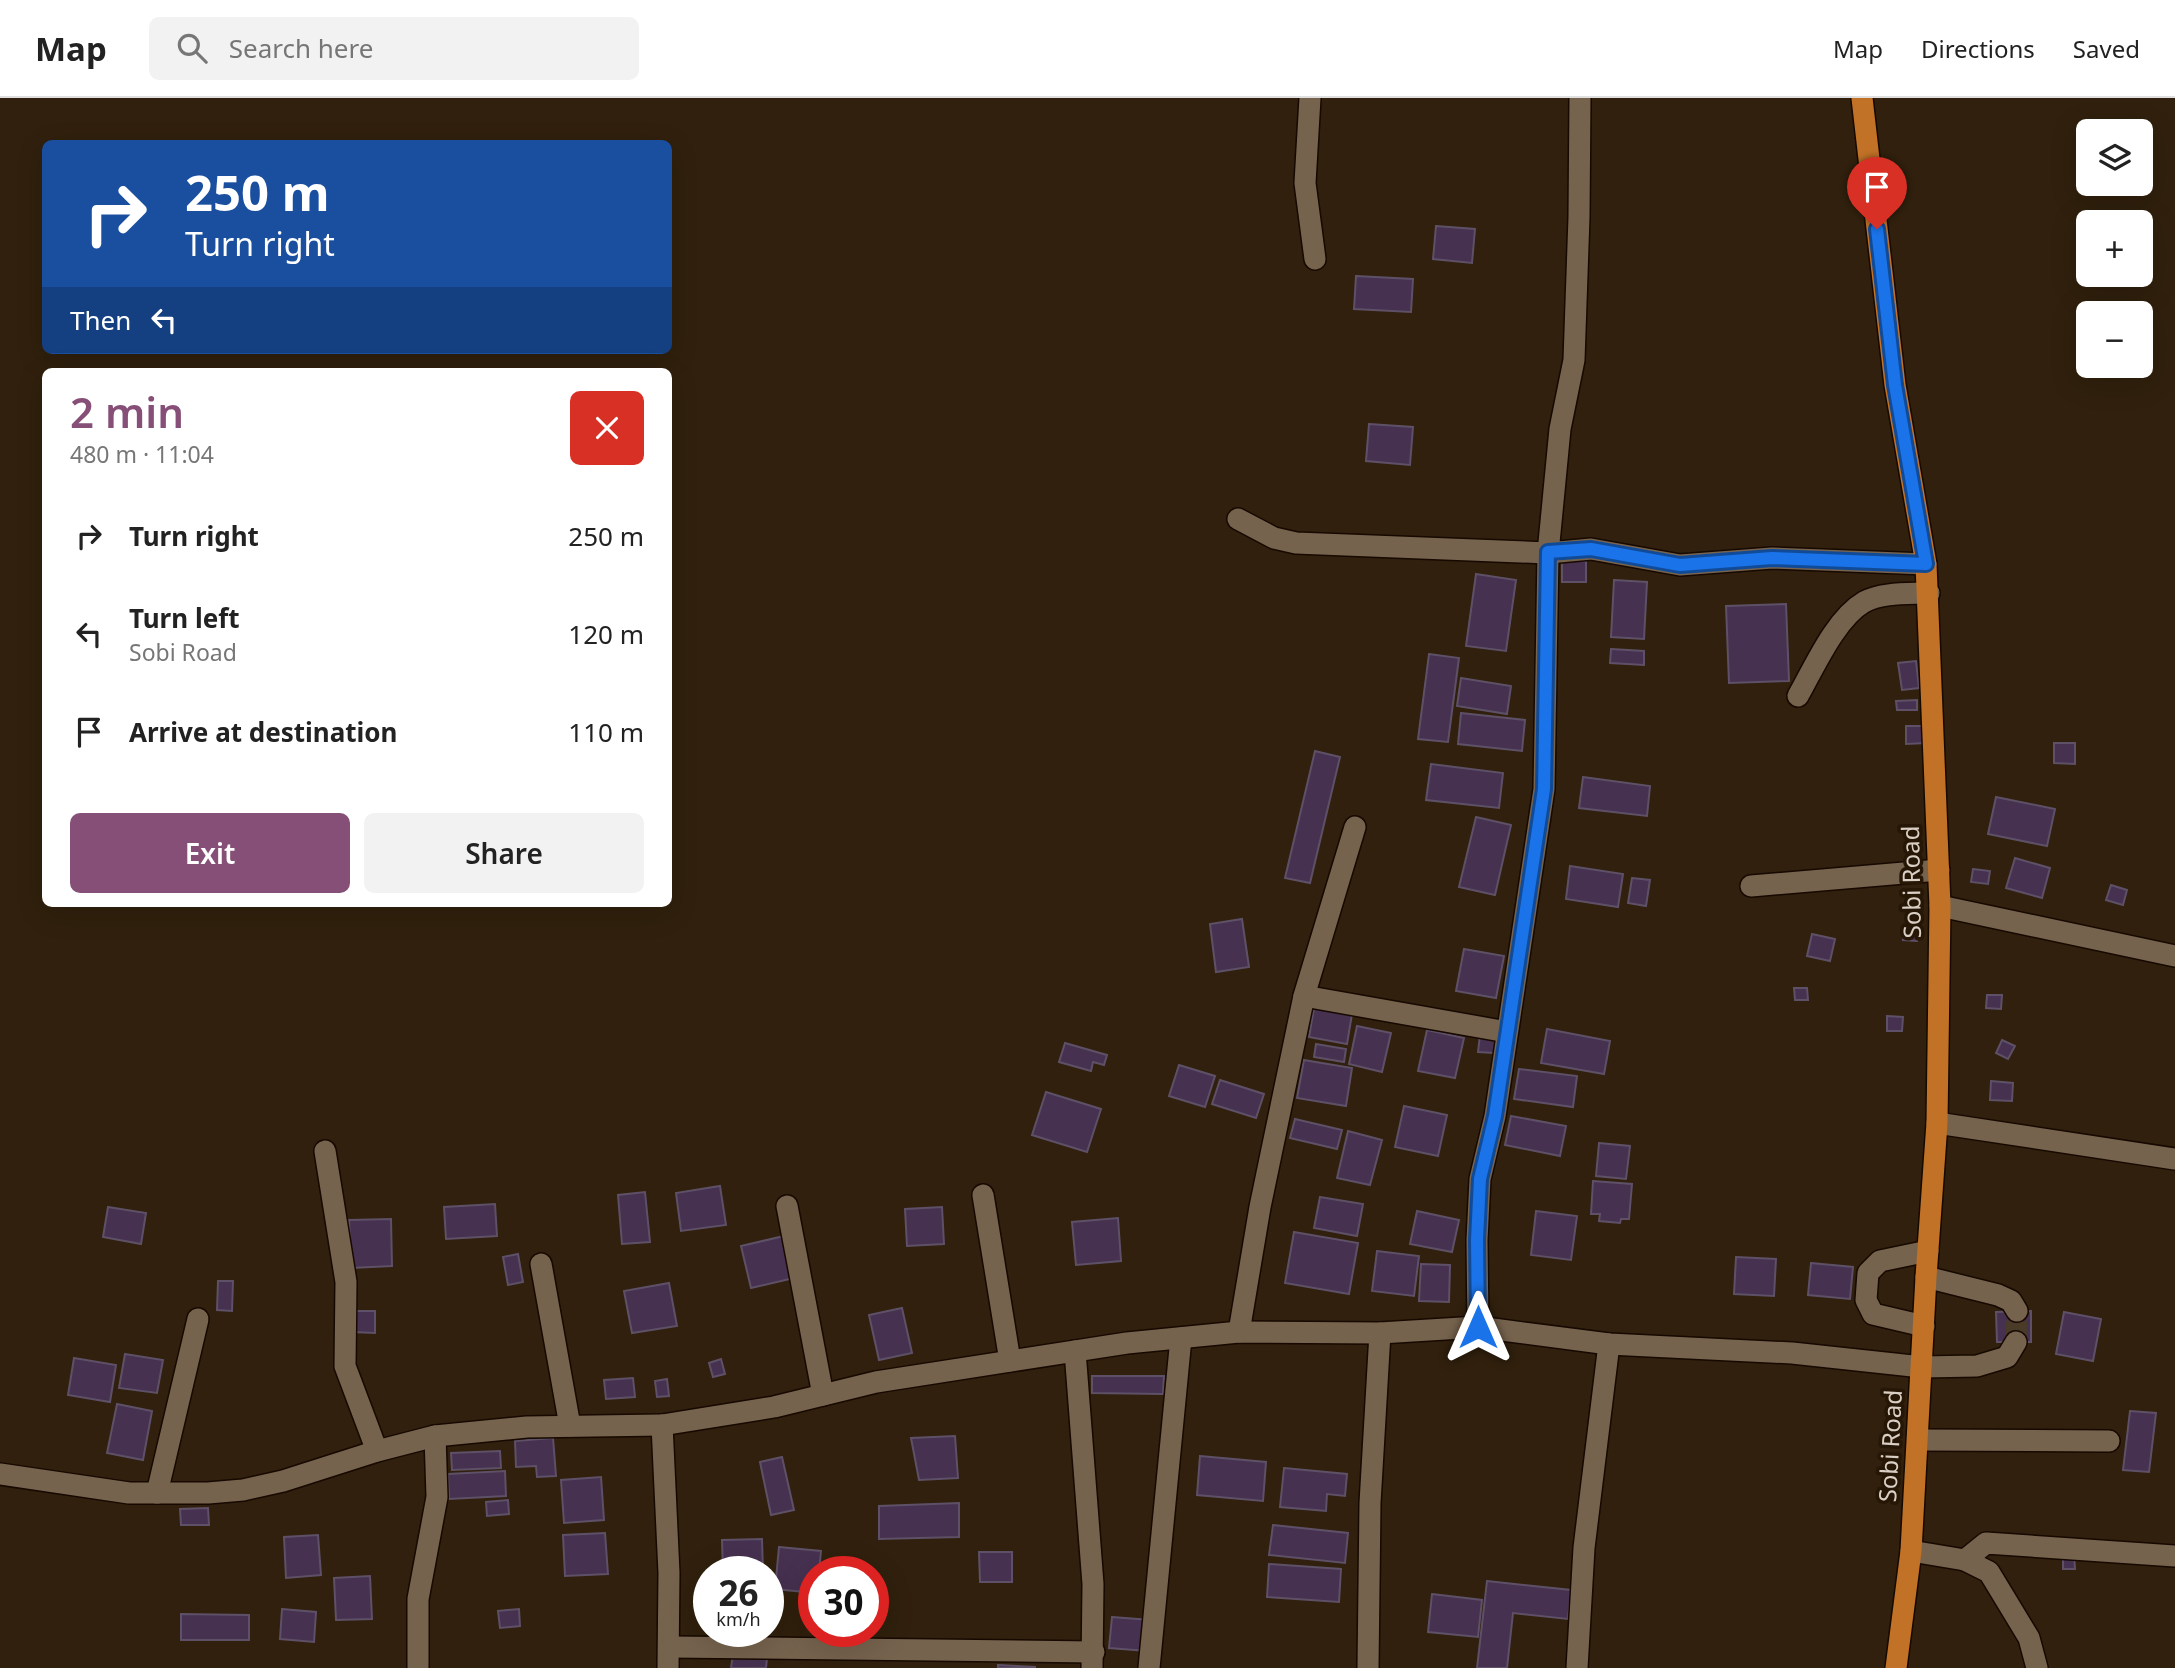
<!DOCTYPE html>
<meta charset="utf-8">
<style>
body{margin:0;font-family:"Noto Sans",sans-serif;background:#f2f2f2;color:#222;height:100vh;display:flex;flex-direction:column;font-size:26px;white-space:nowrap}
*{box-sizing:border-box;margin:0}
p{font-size:23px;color:#767676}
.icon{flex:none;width:38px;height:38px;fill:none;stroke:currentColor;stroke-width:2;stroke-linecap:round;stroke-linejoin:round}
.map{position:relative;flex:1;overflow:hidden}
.details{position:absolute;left:42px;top:270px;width:630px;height:539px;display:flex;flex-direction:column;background:#fff;border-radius:10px;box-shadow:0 7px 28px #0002}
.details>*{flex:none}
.top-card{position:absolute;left:42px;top:42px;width:630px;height:214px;border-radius:10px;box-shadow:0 7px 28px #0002;background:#1a4fa0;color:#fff;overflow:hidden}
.fabs{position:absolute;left:2076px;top:21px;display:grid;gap:14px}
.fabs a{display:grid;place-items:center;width:77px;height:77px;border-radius:10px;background:#fff;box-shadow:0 7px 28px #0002;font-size:35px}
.speed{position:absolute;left:693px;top:1458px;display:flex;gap:14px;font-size:35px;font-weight:700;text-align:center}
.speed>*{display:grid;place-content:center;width:91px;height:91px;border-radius:50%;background:#fff;box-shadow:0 7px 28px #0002;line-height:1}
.speed small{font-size:18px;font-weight:400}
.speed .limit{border:10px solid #d22;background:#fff;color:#111}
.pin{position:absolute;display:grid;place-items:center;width:60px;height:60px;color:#fff;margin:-72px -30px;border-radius:50% 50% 50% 0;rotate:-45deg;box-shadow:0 0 7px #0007}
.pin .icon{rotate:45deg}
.me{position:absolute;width:77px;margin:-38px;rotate:0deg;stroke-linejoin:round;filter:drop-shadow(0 0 5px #0008)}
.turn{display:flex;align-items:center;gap:24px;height:147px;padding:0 28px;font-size:32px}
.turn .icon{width:91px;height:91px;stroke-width:2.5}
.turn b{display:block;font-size:49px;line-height:60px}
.then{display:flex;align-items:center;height:66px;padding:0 28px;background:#0003;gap:14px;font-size:26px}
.round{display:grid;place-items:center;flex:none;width:74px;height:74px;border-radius:10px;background:#f2f2f2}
.headline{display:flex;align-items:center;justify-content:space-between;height:119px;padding:0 28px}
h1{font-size:42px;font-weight:600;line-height:52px;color:#854f78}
.action{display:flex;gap:14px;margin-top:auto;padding:14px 28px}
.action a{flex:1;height:80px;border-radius:10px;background:#854f78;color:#fff;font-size:28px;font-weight:600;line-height:80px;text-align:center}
.action a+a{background:#f2f2f2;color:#222}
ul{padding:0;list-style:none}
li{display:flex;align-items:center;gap:21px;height:98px;padding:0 28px}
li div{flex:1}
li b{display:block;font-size:26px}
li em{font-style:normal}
header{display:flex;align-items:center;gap:42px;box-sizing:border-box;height:98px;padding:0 35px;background:#fff;border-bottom:2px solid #e0e0e0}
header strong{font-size:33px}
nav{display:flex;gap:38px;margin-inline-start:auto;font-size:24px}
.search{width:490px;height:63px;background:#f2f2f2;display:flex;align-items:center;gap:18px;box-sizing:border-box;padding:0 24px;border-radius:10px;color:#767676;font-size:26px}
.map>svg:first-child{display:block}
</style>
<header>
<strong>Map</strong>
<div class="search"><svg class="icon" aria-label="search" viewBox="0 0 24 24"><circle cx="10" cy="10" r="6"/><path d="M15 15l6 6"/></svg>Search here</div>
<nav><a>Map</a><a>Directions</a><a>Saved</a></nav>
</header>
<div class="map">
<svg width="2175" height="1570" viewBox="0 0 2175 1570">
<rect width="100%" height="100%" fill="#30200d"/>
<g fill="#463150" stroke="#5e5066" stroke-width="2">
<path d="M1436,128L1475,131L1472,165L1433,161Z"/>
<path d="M1356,178L1413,181L1411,214L1354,211Z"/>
<path d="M1369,326L1413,329L1410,367L1366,363Z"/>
<rect x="1562" y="463" width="24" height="21"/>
<path d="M1476,476L1516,482L1506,553L1466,548Z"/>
<path d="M1614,482L1647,484L1644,541L1611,539Z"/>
<path d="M1786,506L1789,583L1729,585L1726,508Z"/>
<path d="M1611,551L1644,553V567L1610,565Z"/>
<path d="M1429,556L1459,560L1448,644L1418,641Z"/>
<path d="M1916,563L1919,590L1902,592L1898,565Z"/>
<path d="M1461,580L1511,588L1507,616L1457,608Z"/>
<path d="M1917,602V612H1897L1896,603Z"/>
<path d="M1461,615L1525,622L1522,653L1458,646Z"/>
<path d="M1906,628H1925L1926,645L1906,646Z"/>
<path d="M2054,645H2075V666L2054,665Z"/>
<path d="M1315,653L1340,659L1310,785L1285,780Z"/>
<path d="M1431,666L1503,675L1499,710L1426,702Z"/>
<path d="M1583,679L1650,688L1647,718L1579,710Z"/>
<path d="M1996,699L2055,711L2047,748L1988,736Z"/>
<path d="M1476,719L1511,727L1495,797L1459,789Z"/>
<path d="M2015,760L2050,770L2042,800L2006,790Z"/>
<path d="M1570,768L1623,776L1618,809L1566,801Z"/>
<path d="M1973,771L1990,773L1988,786L1971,784Z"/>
<path d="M1632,780L1650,782L1646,808L1628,805Z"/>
<path d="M2111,787L2127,792L2123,807L2106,802Z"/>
<path d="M1242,821L1249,869L1216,874L1210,826Z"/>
<path d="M1904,831L1918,833L1917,843L1903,842Z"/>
<path d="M1812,836L1835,841L1830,863L1807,858Z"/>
<path d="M1464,851L1504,858L1496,900L1456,893Z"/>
<path d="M1794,890H1807L1808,902H1795Z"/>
<path d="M1987,897H2002L2001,911L1986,910Z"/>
<path d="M1314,910L1352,916L1347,946L1309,939Z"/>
<path d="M1887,918L1903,919L1902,933H1887Z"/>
<path d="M1357,928L1391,935L1382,974L1349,966Z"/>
<path d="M1547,931L1610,943L1604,976L1541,965Z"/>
<path d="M1427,932L1464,940L1455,980L1418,973Z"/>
<path d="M1480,937L1496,939L1494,955L1478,954Z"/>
<path d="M2002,942L2015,948L2008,961L1996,955Z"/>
<path d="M1065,945L1107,957L1104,967L1093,964L1091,973L1059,964Z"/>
<path d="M1316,946L1346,951L1344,964L1314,959Z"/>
<path d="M1304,962L1352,970L1346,1008L1297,1000Z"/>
<path d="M1179,967L1215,978L1205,1009L1169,998Z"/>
<path d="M1519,971L1577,978L1573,1009L1514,1001Z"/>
<path d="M1220,982L1264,996L1256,1020L1212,1006Z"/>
<path d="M1991,983L2013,985L2012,1003L1990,1002Z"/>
<path d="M1046,994L1101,1011L1087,1054L1032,1037Z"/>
<path d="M1404,1008L1447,1017L1438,1058L1395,1049Z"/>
<path d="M1511,1018L1566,1028L1560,1058L1505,1047Z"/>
<path d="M1295,1021L1342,1032L1337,1051L1290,1040Z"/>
<path d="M1348,1033L1382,1042L1370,1087L1337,1080Z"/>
<path d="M1599,1045L1630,1048L1626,1081L1596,1078Z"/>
<path d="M1593,1083L1632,1086L1629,1121H1621L1620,1125L1599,1123L1600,1116H1591Z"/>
<path d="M720,1088L726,1127L681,1133L676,1095Z"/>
<path d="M645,1094L650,1144L622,1146L618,1097Z"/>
<path d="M1320,1099L1363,1106L1357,1138L1314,1130Z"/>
<path d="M495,1106L497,1138L446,1141L444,1109Z"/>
<path d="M108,1109L146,1115L141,1146L103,1139Z"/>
<path d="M942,1109L944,1146L907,1148L905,1111Z"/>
<path d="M1417,1113L1459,1122L1452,1154L1410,1146Z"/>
<path d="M1536,1113L1577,1118L1571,1162L1531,1157Z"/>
<path d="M1118,1120L1121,1163L1076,1167L1072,1124Z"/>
<path d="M391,1121L392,1168L351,1170L349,1122Z"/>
<path d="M1294,1134L1358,1145L1349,1196L1285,1185Z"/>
<path d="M784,1138L794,1180L751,1190L741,1148Z"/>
<path d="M1377,1153L1419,1158L1414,1198L1372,1193Z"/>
<path d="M518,1156L523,1184L508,1187L503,1159Z"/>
<path d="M1736,1159L1776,1161L1774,1198L1734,1196Z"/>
<path d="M1811,1165L1853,1169L1850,1201L1808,1197Z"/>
<path d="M1421,1166L1450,1167L1449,1204L1419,1203Z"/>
<path d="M218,1183H233L232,1213L217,1212Z"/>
<path d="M669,1185L677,1228L632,1235L624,1193Z"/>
<path d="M902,1210L912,1255L879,1262L869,1217Z"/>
<path d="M352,1213H375V1235L352,1234Z"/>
<path d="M2031,1213V1244H1997L1996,1214Z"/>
<path d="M2064,1214L2101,1221L2093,1263L2056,1256Z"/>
<path d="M125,1256L163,1262L157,1295L119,1290Z"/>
<path d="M74,1260L116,1267L110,1304L68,1297Z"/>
<path d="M721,1261L725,1276L713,1279L709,1265Z"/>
<path d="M1092,1278H1164L1163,1296L1092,1295Z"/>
<path d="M633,1280L635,1299L606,1301L604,1282Z"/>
<path d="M667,1281L669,1298L657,1299L655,1283Z"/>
<path d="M117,1306L152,1313L143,1362L107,1355Z"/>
<path d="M2130,1313L2156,1315L2149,1374L2123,1372Z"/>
<path d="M955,1338L958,1380L919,1382L911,1340Z"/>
<path d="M553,1340L556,1378L537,1379L536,1368L516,1369L515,1343Z"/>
<path d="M500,1353L501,1370L452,1372L451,1355Z"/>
<path d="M1200,1358L1266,1364L1263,1403L1197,1397Z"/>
<path d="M782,1359L794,1412L771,1417L760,1364Z"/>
<path d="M1284,1370L1347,1376L1345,1398L1327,1396L1326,1413L1280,1409Z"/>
<path d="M505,1373L506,1398L449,1401L448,1376Z"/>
<path d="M601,1379L604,1422L564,1425L561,1382Z"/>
<path d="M508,1402L509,1416L487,1418L486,1404Z"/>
<path d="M959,1405V1439L879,1441V1408Z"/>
<path d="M208,1410L209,1427H181L180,1411Z"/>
<path d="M1273,1427L1348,1435L1345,1465L1269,1457Z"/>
<path d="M605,1435L608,1476L565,1478L563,1437Z"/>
<path d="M318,1437L321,1477L286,1480L284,1439Z"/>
<path d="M762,1441L763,1474H723L722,1442Z"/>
<path d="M779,1449L821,1453L819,1474H814V1495L775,1491Z"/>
<path d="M979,1454H1012V1484H980Z"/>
<path d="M2063,1455H2074L2075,1471H2063Z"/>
<path d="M1269,1466L1341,1471L1339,1504L1267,1499Z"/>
<path d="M370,1478L372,1521L336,1522L334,1480Z"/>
<path d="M1487,1483L1571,1492L1568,1521L1513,1515L1507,1570H1477Z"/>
<path d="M1432,1496L1482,1502L1478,1539L1428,1534Z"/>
<path d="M282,1511L316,1514L314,1544L280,1541Z"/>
<path d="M519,1511L520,1528L500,1530L498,1513Z"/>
<path d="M181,1516L249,1517V1542H181Z"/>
<path d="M1112,1519L1150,1522L1147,1553L1109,1550Z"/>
<path d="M733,1556L767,1560L766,1570H731Z"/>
<path d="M998,1567L1035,1569V1570H998Z"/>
</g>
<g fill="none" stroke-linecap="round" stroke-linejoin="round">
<path stroke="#4a3a28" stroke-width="21" stroke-dasharray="21 10" stroke-linecap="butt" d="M2016,1244L2017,1213"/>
<defs>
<g id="minor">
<path d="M1310,0L1305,85L1315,161"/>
<path d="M1238,421L1274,440L1296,445L1548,455L1591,451L1680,467L1772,460L1926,466"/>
<path d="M1798,598C1814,570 1835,521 1864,504C1882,494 1909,496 1929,495"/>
<path d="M1751,788L1939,772"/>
<path d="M1940,808L2175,858"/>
<path d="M1304,898L1507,934"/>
<path d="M1937,1025L2175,1061"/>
<path d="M325,1053L346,1184L345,1268L377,1353"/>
<path d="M983,1097L1010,1263"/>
<path d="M787,1108L823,1297"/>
<path d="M541,1166L570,1328"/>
<path d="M1926,1179L1998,1197L2011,1203L2017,1213"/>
<path d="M1924,1228L1873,1216L1866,1202L1868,1175L1880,1163L1928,1153"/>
<path d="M1478,1229L1477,1142L1480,1081L1495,1018L1544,691L1548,455L1560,331L1574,262L1579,119L1580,0"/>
<path d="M1239,1234L1260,1109L1304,898L1355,729"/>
<path d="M1075,1253L1093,1486L1092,1570"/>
<path d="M662,1327L669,1475L668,1570"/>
<path d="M1918,1342L2109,1343"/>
<path d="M0,1376L129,1395H208L243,1392L283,1383L377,1353L435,1338L527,1329L662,1327L774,1309L876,1284L1127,1245L1239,1234L1380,1235L1478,1229L1609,1246L1792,1255L1922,1269L1977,1268L2007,1259L2016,1244"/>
<path d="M157,1395L198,1221"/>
<path d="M1911,1453L1965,1462L1986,1445L2175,1458"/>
<path d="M1965,1462L1989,1474L2029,1540L2037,1570"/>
<path d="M670,1549L1094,1554"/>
<path d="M418,1570V1501L437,1399L435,1338"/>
<path d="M1149,1570L1181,1240"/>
<path d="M1368,1570L1370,1405L1380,1235"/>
<path d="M1577,1570L1584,1450L1609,1246"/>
</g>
<path id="highway" d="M1862,0L1895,287L1926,466L1940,808L1937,1025L1926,1179L1911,1453L1896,1570"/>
</defs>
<use href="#minor" stroke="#170900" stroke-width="24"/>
<use href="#highway" stroke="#170900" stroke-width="24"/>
<use href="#minor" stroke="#76634e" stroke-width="21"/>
<use href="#highway" stroke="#c17227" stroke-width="21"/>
</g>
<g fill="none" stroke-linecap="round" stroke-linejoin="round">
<defs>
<path id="route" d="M1478,1229L1477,1142L1480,1081L1495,1018L1544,691L1548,454L1591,451L1680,467L1772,460L1926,466L1895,287L1877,131"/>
</defs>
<use href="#route" stroke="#114b97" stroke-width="18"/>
<use href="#route" stroke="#1a73e8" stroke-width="12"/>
</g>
<g text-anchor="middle" stroke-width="7" stroke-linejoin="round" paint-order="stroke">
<g font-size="24" fill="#dacfc4" stroke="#261605">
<text transform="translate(1912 784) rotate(-91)" y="8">Sobi Road</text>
<text transform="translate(1891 1348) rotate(-87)" y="8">Sobi Road</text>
</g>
</g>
</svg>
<div class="fabs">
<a><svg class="icon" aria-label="layers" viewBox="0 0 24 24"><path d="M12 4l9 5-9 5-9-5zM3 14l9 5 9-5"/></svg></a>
<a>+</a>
<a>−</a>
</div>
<div class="speed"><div>26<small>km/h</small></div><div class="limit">30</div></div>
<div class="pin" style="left:1877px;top:131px;background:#d93025"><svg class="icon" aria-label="arrive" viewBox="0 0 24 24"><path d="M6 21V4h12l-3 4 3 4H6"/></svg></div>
<svg class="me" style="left:1478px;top:1229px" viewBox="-20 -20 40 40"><path d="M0-17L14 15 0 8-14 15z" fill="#1a73e8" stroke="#fff" stroke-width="4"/></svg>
<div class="top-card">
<div class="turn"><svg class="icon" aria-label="right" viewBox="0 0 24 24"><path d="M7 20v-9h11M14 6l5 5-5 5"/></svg><div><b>250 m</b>Turn right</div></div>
<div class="then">Then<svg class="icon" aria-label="left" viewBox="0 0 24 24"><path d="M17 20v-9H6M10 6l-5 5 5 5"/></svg></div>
</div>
<section class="details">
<div class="headline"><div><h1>2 min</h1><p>480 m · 11:04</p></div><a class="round" style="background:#d93025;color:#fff"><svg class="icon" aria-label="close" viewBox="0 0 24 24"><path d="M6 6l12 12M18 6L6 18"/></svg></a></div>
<ul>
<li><svg class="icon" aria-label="right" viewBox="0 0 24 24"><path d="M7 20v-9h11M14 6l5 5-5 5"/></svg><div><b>Turn right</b></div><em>250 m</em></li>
<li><svg class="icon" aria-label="left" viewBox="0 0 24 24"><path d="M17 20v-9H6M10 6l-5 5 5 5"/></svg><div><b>Turn left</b><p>Sobi Road</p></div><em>120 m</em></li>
<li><svg class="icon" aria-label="arrive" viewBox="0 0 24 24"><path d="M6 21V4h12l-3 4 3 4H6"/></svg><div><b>Arrive at destination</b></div><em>110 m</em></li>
</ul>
<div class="action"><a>Exit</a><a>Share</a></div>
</section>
</div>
